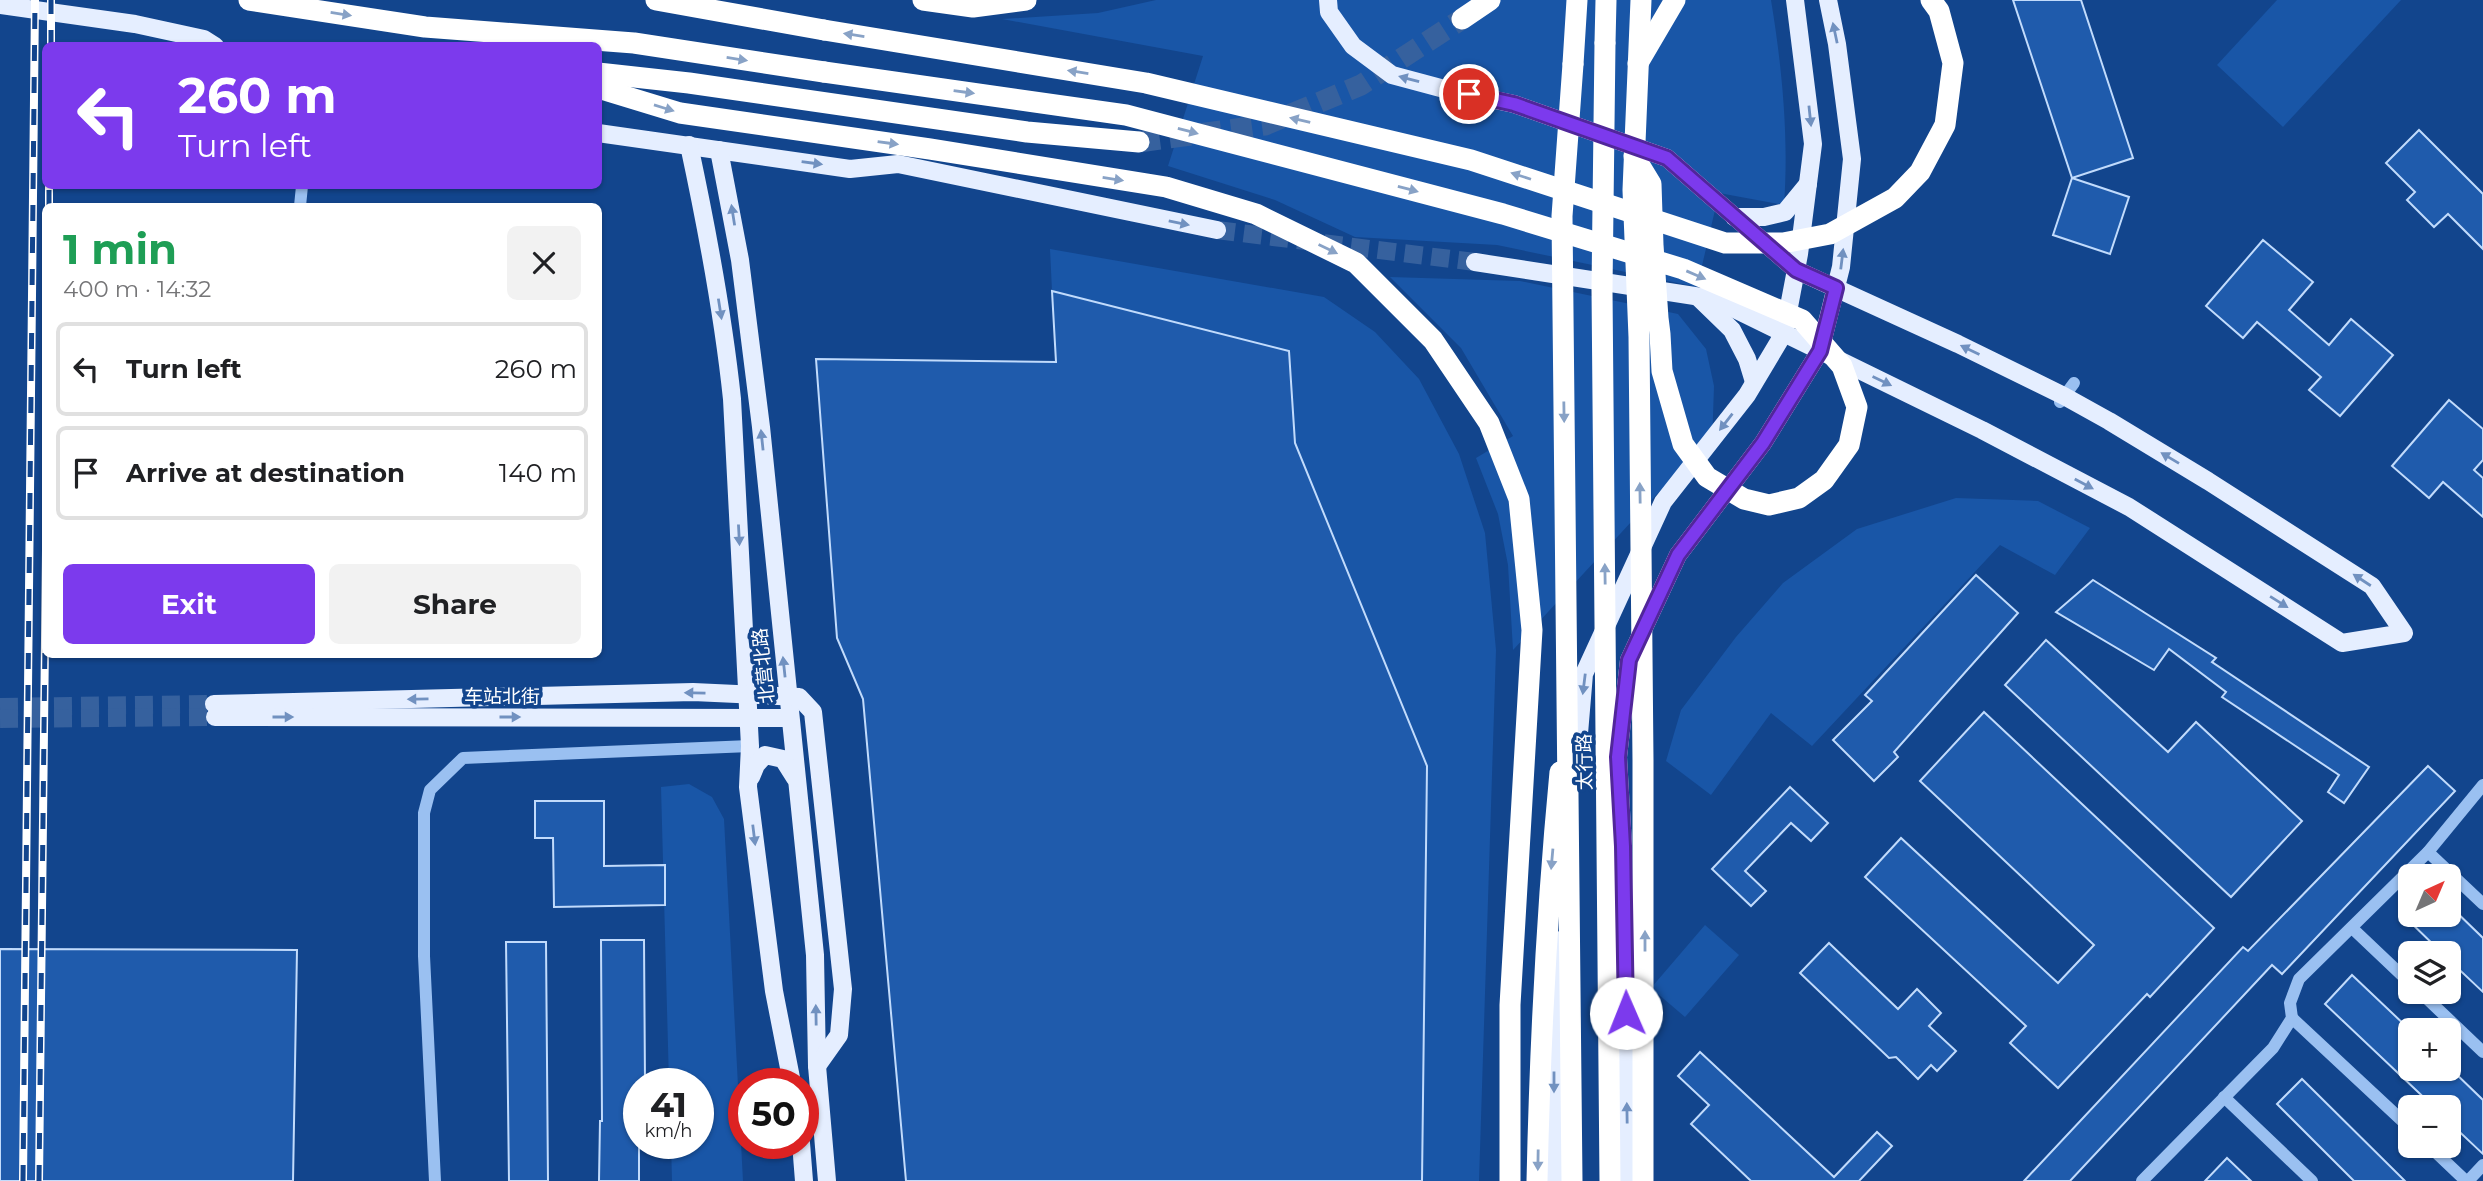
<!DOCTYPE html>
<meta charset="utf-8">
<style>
body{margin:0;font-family:Montserrat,"Noto Sans SC",sans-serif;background:#f2f2f2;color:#202124;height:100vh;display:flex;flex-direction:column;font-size:26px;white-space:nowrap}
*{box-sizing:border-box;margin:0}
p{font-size:23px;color:#757577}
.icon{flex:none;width:38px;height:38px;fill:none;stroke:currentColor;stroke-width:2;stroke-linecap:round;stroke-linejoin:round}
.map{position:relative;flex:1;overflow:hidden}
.panel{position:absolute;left:42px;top:203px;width:560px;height:455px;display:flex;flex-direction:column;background:#fff;border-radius:10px;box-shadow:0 2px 5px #0004}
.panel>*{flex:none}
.banner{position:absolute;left:42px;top:42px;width:560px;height:147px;border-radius:10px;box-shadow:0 2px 5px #0004;background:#7c3aed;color:#fff;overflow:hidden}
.needle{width:46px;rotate:44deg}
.controls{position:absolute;left:2398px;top:864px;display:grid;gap:14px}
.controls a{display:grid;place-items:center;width:63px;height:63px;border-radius:10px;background:#fff;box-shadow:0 2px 5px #0004;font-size:35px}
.speed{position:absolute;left:623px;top:1068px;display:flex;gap:14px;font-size:35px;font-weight:700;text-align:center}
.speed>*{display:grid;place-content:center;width:91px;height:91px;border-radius:50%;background:#fff;box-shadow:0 2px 5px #0004;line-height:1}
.speed small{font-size:18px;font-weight:400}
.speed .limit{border:10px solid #d22;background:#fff;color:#111}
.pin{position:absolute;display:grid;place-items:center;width:60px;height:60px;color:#fff;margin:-30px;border:4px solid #fff;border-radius:50%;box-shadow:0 2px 7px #0007}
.me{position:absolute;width:77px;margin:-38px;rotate:359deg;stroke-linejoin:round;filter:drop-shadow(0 0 5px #0008)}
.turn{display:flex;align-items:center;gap:24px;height:147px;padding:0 21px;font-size:32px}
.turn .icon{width:91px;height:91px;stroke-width:2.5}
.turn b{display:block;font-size:49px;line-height:60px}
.round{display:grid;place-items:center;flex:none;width:74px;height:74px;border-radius:10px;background:#f2f2f2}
.summary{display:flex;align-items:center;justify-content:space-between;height:119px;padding:0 21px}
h1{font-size:42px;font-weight:700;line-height:52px;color:#1e9e55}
.cta{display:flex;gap:14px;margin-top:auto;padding:14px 21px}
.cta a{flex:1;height:80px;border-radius:10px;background:#7c3aed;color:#fff;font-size:28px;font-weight:700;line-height:80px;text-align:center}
.cta a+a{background:#f2f2f2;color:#202124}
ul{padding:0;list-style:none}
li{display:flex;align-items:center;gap:21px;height:94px;margin:0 14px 10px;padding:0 7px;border:4px solid #e0e0e0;border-radius:10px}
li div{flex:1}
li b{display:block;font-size:26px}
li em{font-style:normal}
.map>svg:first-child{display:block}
</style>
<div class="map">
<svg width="2483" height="1181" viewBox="0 0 2483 1181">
<rect width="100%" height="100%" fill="#12458d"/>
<g fill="#1956a7">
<path d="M1156,0H1771C1782,67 1789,137 1784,205L1719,193L1697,287L1497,245L1355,237L1275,200L1168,166L1203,56L1002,19L1098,13Z"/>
<path d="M2277,0H2401L2283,127L2217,65Z"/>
<path d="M1050,249L1324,297L1375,332L1419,379L1459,454L1485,533L1496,650L1479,1181H1422L1427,766L1295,443L1289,352L1052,291Z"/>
<path d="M1390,277L1520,281L1678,314L1706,349L1714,386L1712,446L1656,495L1513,650L1508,565L1498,514L1476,458L1513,436L1461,348Z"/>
<path d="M1956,498L2038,501L2090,528L2055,575L2000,545L1812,746L1771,713L1711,795L1666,761L1681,710L1736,637L1783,583L1857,529Z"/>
<path d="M689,784L712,797L724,819L743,1181H672L671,1143H698V1083H669L661,787Z"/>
<path d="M1705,925L1739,955L1685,1017L1651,988Z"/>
</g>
<g fill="#1f5bac" stroke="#c1dbfc" stroke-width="2">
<path d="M2013,0H2081L2133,158L2072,178Z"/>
<path d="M2419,130L2483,194V249L2448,214L2434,227L2407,200L2415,192L2386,163Z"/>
<path d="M2072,178L2129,197L2110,254L2053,235Z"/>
<path d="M2263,240L2313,282L2289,310L2329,345L2351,319L2393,355L2340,416L2309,390L2321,377L2257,322L2243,338L2206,306Z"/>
<path d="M1052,291L1289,351L1295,443L1427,766L1422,1181H906L863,699L837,638L816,359L1056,362Z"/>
<path d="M2449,400L2483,429V460L2474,470L2483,478V517L2443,482L2429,498L2392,466Z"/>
<path d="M1976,575L2018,613L1894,752L1898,757L1874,781L1833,740L1872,701L1865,695Z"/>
<path d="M2093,580L2216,658L2212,662L2369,767L2344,803L2328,792L2339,775L2222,697L2226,692L2169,649L2154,670L2056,612Z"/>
<path d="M2046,640L2168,752L2196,722L2302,821L2231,897L2005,685Z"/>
<path d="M1984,712L2214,928L2150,997L2147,994L2058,1088L2010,1043L2026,1026L1865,877L1901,838L2058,983L2094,945L1920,781Z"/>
<path d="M2428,766L2455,791L2282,974L2272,965L2070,1181H2024L2243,947L2248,951Z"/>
<path d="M1790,787L1828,823L1811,841L1791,823L1745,871L1766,891L1751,906L1712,869Z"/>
<path d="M535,801H604V866L665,865V905L554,907L553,838H535Z"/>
<path d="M2448,904L2483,938V992L2448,959V954H2443L2403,915H2448Z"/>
<path d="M601,940H644L645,1083H639V1181H599L600,1121H602Z"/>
<path d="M506,942H546L548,1181H509Z"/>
<path d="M1829,943L1898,1009L1917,989L1941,1013L1929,1026L1956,1051L1937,1071L1931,1065L1918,1079L1896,1057L1889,1058L1800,973Z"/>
<path d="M0,949L297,950L293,1181H0Z"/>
<path d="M2352,975L2410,1030V1069H2451L2483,1100V1154L2448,1121V1108H2435L2325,1004Z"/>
<path d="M1700,1052L1834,1177L1877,1132L1892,1146L1859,1181H1751L1691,1124L1709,1105L1678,1076Z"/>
<path d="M2302,1079L2405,1181H2354L2277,1104Z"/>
<path d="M2227,1158L2251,1181H2205Z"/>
</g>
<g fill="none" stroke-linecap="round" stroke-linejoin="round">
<g stroke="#36619e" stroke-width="18" stroke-dasharray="18 9" stroke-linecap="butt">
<path d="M1217,230L1475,262"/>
<path d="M0,707L214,704"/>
<path d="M0,719L215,717"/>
</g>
<path stroke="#36619e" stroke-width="21" stroke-dasharray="21 10" stroke-linecap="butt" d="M1139,142L1265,125L1361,85L1462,19"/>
<g stroke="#9ac0f1" stroke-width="12">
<path d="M300,206L302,186"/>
<path d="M2060,402L2074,383"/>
<path d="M2428,852L2483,904"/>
<path d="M2352,928L2410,983"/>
<path d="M2420,992L2483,1052"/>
<path d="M2292,1018L2410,1128"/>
<path d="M2224,1097L2312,1181"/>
<path d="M2429,1146L2466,1181"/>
<path d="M435,1181L424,956V813L430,790L463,758L750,746"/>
<path d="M2142,1181L2273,1048L2292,1018L2290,1003L2299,979L2428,852L2483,785"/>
<path d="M2468,1181L2483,1165"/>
</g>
<g stroke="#e5eeff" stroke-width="18">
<path d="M1328,0L1329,12L1353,46L1392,75L1448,90L1514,104L1667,158L1796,270L1958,344L2064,396L2109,421L2208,481L2372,586L2404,633L2342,643L2129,507L1982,430L1714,299L1475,262"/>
<path d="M0,5L135,24L204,39L215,46"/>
<path d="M598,133L850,169L898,164L1217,230"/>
<path d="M689,145C707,229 723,313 732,399L750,746L748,787L774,991L792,1083"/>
<path d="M719,150L740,260L761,427L815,955L817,1066L827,1181"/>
<path d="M1734,217H1764L1785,212L1808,184"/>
<path d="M1698,297L1732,330L1747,359L1754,382"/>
<path d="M214,704L693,692L799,697L813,712L843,989L839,1035L817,1066"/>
<path d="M215,717L790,718"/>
<path d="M1576,769L1584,674L1663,502L1747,395L1784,333L1799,254L1813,144L1795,0"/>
<path d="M751,777L756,765L765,755L783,759L795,778"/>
<path d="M801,1143L804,1181"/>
<path d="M1554,1181V1027L1561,940"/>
<path d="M1629,1181L1623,846L1618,757L1629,660L1678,555L1763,443L1820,351L1841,267L1852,159L1837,44L1828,0"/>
</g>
<g stroke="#fff" stroke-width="21">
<path d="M249,0L425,27L634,43L824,72"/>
<path d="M656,0L824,30"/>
<path d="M923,0L973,7L1026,0"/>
<path d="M1462,19L1490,0"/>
<path d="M1605,43L1606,0"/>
<path d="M1638,63L1675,0"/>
<path d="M1573,64L1577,0"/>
<path d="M598,73L689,83L1027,132L1139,142"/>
<path d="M1537,1181C1540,1044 1547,908 1560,772"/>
</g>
<defs>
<g id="rail">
<path d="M51,46V0"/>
<path d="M49,206V186"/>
<path d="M23,1181L35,0"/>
<path d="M39,1181L46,550"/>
</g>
</defs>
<use href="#rail" stroke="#fff" stroke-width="8"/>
<use href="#rail" stroke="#12458d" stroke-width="5" stroke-dasharray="16" stroke-linecap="butt"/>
<g stroke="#fff" stroke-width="21">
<path d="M1641,0L1633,190L1639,337L1643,760V1181"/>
<path d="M824,30L1146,83L1471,160L1725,243H1783L1830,234L1895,198L1920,172L1945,125L1953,63L1939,11L1931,0"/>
<path d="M1605,43L1602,289L1610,1181"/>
<path d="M824,72L1126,115L1503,214L1683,269L1802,320L1842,366L1857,407L1849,445L1824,480L1799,498L1769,505L1744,499L1707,477L1683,444L1662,371L1660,334L1658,318L1653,245L1651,184L1634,156"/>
<path d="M598,88L680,113L930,149L1166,187L1256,214L1356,263L1433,340L1489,423L1519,499L1532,630L1510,1005V1181"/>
<path d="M1572,1181L1562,216L1573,64"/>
</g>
</g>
<defs><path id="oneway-solid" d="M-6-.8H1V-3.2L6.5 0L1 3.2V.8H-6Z" transform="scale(1.75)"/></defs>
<g fill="#88a2c6">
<use href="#oneway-solid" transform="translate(341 14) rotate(9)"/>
<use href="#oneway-solid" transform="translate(854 35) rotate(-171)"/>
<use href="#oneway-solid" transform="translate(737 59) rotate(9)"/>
<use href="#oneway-solid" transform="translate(1078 72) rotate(-171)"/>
<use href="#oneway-solid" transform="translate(964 92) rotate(8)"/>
<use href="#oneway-solid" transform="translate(664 108) rotate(17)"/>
<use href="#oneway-solid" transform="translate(1300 120) rotate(-167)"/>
<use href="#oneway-solid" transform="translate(1188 131) rotate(15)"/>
<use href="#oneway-solid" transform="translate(888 143) rotate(8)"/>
<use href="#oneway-solid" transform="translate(1521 176) rotate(-162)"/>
<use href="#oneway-solid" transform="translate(1113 179) rotate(9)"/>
<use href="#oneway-solid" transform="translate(1408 189) rotate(15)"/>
<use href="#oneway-solid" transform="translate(1328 249) rotate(26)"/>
<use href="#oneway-solid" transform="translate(1696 275) rotate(23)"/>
<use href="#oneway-solid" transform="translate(1564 412) rotate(89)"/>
<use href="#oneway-solid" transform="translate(1640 493) rotate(-91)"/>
<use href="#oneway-solid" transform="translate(1605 574) rotate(-91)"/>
<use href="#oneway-solid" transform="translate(1552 859) rotate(95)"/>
<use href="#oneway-solid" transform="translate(1645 941) rotate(-90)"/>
<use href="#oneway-solid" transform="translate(1538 1160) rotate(91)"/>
</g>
<g fill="#7191c0">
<use href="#oneway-solid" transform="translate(1835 33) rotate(-102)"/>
<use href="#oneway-solid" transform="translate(1409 79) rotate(-165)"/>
<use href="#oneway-solid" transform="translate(1810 116) rotate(84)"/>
<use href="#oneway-solid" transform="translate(812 163) rotate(8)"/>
<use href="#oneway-solid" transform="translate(733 215) rotate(-99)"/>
<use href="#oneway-solid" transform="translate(1179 223) rotate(12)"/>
<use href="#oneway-solid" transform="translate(1842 259) rotate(-83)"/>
<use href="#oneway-solid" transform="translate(720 309) rotate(81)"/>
<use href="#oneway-solid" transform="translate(1970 350) rotate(-154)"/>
<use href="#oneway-solid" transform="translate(1882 381) rotate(26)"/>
<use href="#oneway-solid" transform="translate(1726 422) rotate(128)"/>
<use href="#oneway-solid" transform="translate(762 440) rotate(-96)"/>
<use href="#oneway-solid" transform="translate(2170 458) rotate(-149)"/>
<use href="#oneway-solid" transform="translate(2084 484) rotate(28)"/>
<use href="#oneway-solid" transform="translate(739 535) rotate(87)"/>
<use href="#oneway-solid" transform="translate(2362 580) rotate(-147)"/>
<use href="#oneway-solid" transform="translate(2279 602) rotate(32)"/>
<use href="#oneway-solid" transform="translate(784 667) rotate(-96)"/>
<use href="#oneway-solid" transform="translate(1584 684) rotate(97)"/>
<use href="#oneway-solid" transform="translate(695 693) rotate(-179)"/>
<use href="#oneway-solid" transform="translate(418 699) rotate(179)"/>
<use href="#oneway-solid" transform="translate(283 717)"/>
<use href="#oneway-solid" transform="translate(510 717)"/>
<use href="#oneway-solid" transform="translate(754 835) rotate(83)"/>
<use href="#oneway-solid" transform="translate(816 1015) rotate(-91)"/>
<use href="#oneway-solid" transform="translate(1554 1082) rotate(90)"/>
<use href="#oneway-solid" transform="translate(1627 1113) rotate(-91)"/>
</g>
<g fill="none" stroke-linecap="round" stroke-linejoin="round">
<defs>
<path id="route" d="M1469,94L1514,104L1667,158L1796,270L1836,288L1820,351L1763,443L1678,555L1629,660L1618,757L1623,846L1626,1013"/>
</defs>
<use href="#route" stroke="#51269a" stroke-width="18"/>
<use href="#route" stroke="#7c3aed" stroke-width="12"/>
</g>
<g text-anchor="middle" stroke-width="7" stroke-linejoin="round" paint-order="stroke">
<g font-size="19" fill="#fff" stroke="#12458d">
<text transform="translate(763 666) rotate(-96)" y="7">北营北路</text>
<text x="502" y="703">车站北街</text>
<text transform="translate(1584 762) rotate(-91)" y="7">太行路</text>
</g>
</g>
</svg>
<div class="controls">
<a><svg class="needle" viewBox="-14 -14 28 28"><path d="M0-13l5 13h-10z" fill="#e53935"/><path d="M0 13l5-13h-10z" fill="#757577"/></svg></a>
<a><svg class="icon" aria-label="layers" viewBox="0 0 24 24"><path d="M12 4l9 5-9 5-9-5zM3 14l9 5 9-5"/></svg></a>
<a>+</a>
<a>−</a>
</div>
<div class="speed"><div>41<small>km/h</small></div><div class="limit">50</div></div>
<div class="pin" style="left:1469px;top:94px;background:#d93025"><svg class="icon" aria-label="arrive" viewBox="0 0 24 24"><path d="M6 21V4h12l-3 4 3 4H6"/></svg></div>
<svg class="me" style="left:1626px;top:1013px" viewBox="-20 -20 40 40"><circle r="19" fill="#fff"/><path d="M0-13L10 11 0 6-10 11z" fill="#7c3aed"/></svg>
<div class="banner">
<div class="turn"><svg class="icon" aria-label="left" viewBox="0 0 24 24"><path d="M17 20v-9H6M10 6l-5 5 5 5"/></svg><div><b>260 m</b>Turn left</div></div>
</div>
<section class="panel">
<div class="summary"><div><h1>1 min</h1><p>400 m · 14:32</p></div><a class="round"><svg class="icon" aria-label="close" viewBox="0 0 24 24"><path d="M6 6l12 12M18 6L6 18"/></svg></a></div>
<ul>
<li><svg class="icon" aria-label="left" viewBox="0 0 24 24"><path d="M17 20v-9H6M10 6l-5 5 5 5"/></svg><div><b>Turn left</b></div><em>260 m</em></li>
<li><svg class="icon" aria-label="arrive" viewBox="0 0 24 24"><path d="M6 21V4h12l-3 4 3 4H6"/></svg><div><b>Arrive at destination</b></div><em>140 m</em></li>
</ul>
<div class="cta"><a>Exit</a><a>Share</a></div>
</section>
</div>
